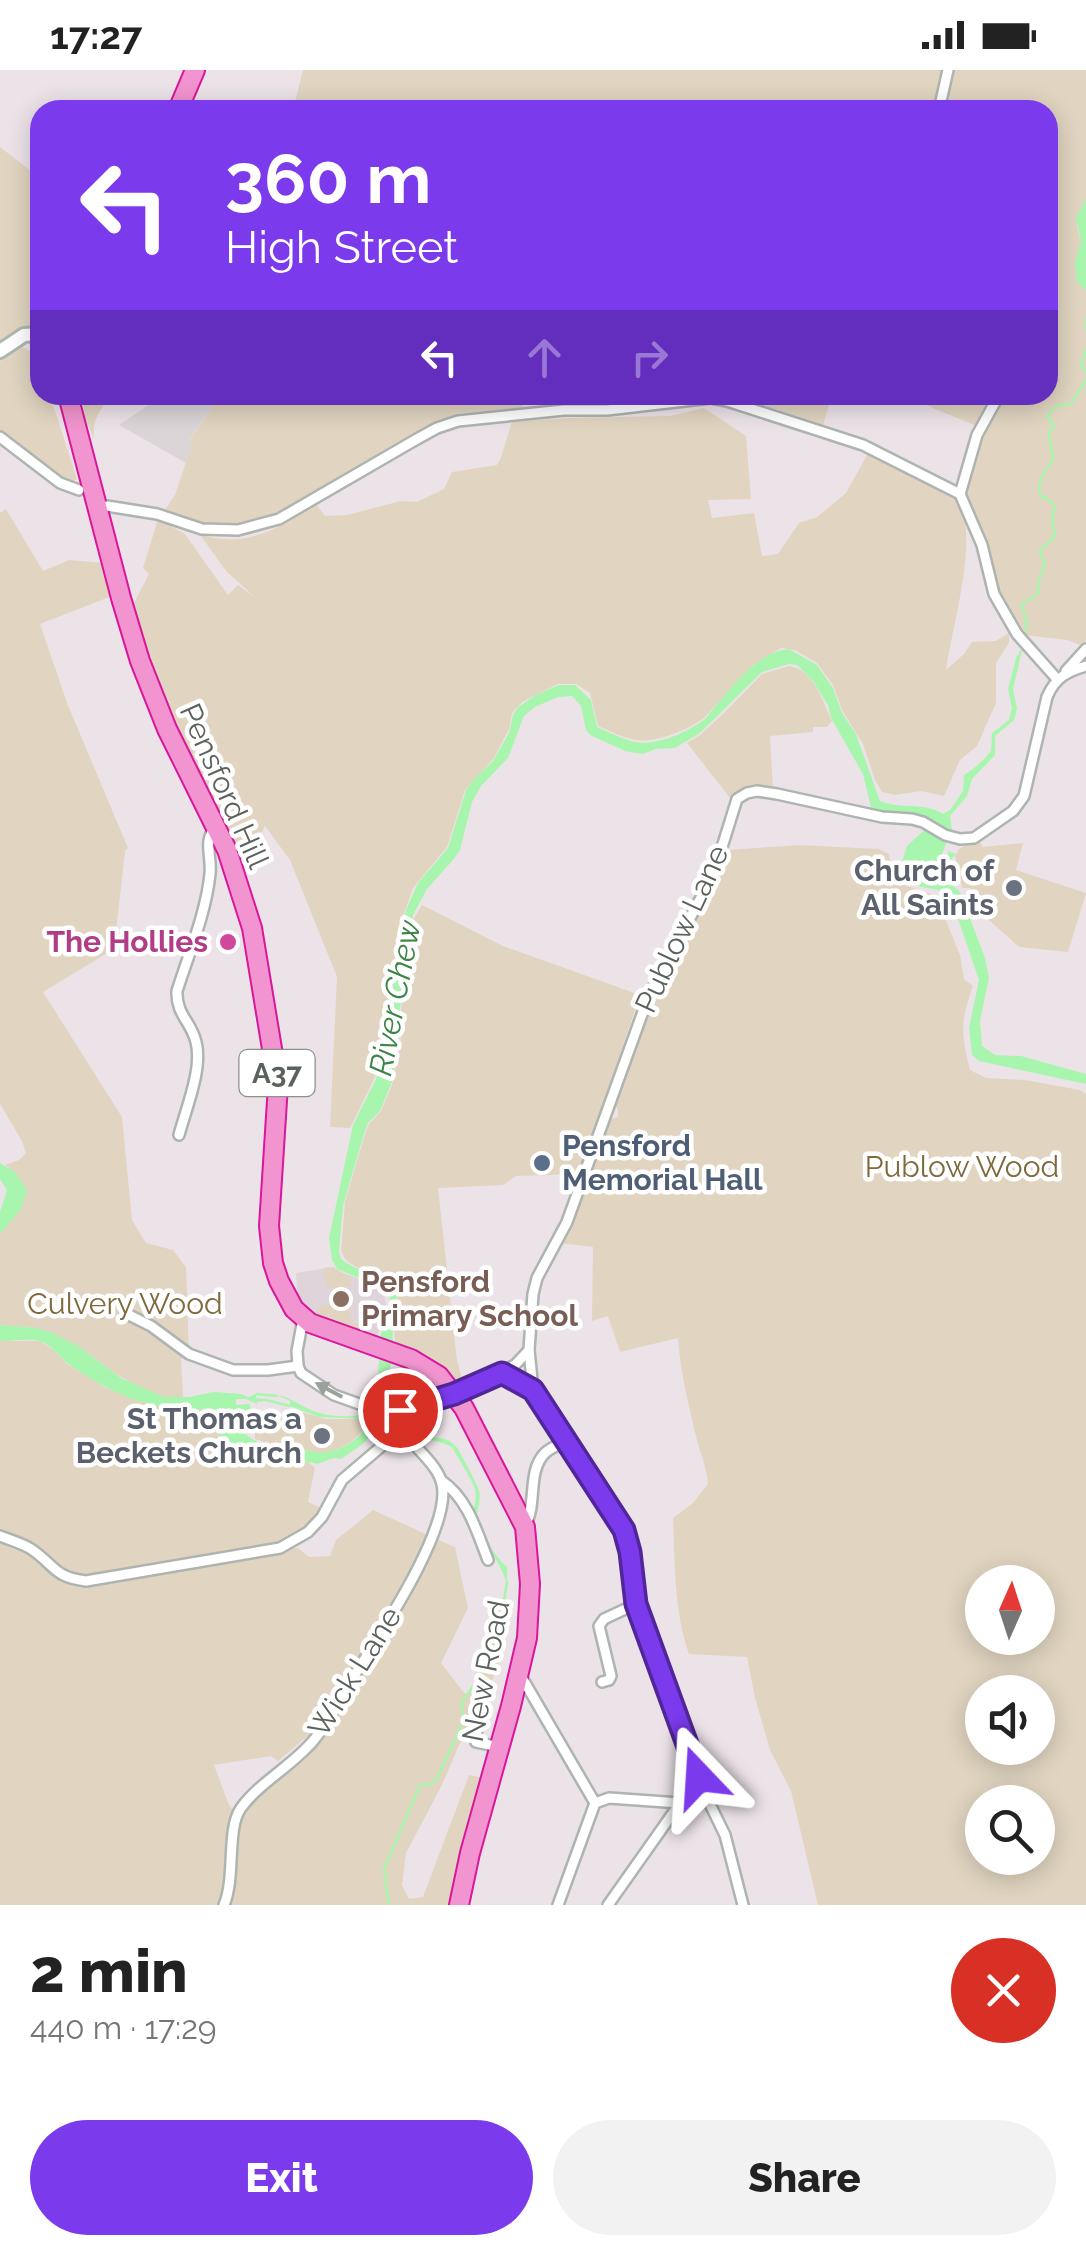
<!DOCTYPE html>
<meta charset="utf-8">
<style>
body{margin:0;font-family:Raleway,sans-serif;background:#f2f2f2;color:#222;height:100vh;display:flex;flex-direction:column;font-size:38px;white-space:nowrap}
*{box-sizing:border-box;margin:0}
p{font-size:32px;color:#767676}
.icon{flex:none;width:55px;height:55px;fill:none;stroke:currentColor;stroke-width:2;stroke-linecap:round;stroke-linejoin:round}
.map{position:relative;height:1835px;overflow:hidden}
.details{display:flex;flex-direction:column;background:#fff;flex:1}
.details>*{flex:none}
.guide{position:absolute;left:30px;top:30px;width:1028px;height:305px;border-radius:30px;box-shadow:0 5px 25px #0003;background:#7c3aed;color:#fff;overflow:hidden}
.needle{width:65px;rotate:3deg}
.controls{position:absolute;left:965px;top:1495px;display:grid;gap:20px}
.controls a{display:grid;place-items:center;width:90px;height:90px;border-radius:50%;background:#fff;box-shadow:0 5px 25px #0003;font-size:50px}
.pin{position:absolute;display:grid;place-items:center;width:85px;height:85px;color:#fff;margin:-42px;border:5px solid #fff;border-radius:50%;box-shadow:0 2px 10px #0007}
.me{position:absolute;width:110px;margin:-55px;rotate:340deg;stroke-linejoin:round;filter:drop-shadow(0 0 8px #0008)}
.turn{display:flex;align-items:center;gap:35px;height:210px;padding:0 30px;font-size:45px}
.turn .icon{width:130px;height:130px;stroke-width:2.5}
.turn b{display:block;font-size:70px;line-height:85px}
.lanes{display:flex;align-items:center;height:95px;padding:0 30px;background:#0003;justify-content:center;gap:50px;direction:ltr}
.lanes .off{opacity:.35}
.round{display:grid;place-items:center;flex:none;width:105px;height:105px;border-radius:52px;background:#f2f2f2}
.headline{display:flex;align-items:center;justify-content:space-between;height:170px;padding:0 30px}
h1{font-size:60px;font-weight:800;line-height:75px}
.action{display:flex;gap:20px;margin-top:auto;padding:20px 30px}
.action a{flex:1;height:115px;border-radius:60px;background:#7c3aed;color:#fff;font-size:40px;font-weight:800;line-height:115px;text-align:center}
.action a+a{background:#f2f2f2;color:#222}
.status{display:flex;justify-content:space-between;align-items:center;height:70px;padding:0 50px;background:#fff;direction:ltr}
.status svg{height:28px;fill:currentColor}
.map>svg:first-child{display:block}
</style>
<div class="status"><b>17:27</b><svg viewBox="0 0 49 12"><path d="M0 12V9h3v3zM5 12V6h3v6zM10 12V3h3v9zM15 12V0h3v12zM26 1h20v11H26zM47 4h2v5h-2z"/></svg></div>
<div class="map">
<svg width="1086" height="1835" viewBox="0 0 1086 1835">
<rect width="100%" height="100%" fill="#ece3e8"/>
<path fill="#dbd5d8" d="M156,325H221L189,370L192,374L186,393L119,355L159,328Z"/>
<path fill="#dfd4da" d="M333,1197L338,1201L376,1215L384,1223L386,1235L377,1269L325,1253L298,1234L296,1203Z"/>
<g fill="#e1d5c1" fill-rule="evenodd">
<path d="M303,0H943L936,40H293Z"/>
<path d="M952,0H1086V129L1077,156L1081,172L1075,193L1077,212L1086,220V570L1081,575L1067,570L1024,565L1002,536L996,522L989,484L966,426L967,409L981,365L1004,325H1048V40H944Z"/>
<path d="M0,77L40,108V256L15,261L0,274Z"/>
<path d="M22,277L36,284L40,302V325H47L54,338L77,409L72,411L63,408L0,360V291Z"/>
<path d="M82,325H111C100,341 92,349 94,369L85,348Z"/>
<path d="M221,325H527L522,338L461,343L435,351L409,368L282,441L265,449L216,457L164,441L175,425L192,374L189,371Z"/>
<path d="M562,325H688L634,333L556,336Z"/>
<path d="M733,325H832L823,355Z"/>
<path d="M909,325H992L977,356L935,339Z"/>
<path d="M704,338L746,366L751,429L708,430L712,448L754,443L762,486L778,484L799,453L817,447L846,423L868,383L958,428C980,467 952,556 946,600L964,584L972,572L996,571L1009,563V573L996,593V633L977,676L960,690L944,726L921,721L895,725L882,722L875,710L863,674L843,642L833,615L817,593L795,580L781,578L753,595L704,648C688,660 656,673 636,670C623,668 610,661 598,656L590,623L576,614H558L522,632L512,643L509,659L494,688L465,720L447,777L413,818L401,852L402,889L391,918L380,988L375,1007L350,1058L330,1057L337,907L290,790L265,756L242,800L153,603L136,555L133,535L149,504L143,498L158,449L185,464L228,525L238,515L256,528L227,502L200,465C208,466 216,469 224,469C256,472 291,452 316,434L325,446L347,445L401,431L417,432L444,419L452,402L497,395L501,387L512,352L571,348L670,346Z"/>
<path d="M6,439L43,501L69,490L104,493L112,526L40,554L67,633L128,778L125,781L114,879L43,922L122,1047L132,1150L146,1173L173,1180L186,1197L189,1284L181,1289L183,1327H164L130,1312L116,1304L78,1276L37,1258L0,1255V1164C20,1140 39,1119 5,1095L19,1090L26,1083L22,1071L0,1034V443Z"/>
<path d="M789,596C813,599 823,631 832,651L827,657H813V662L770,666L773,720L745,719L730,728L687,673L700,665L723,644L762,604Z"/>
<path d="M978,769L983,777L1023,773L1016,800L1086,823L1068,882L1019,877L980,842L970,818H962L955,786L959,779Z"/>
<path d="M799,775L879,779L889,784L892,806L901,814L936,826L960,885L964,909L973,916C960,953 961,963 970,1000L986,1008L1025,1010L1080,1020L1086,1024V1835H818L791,1721L770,1680L755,1628L747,1587L689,1584C674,1541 675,1494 673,1448L692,1434L708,1414C707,1399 702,1388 698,1374C690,1341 680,1302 678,1268L620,1282L608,1246L592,1251L593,1177L560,1173L573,1149L610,1049L618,1047V1040L614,1034L653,929L728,780ZM982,1512H1038V1568H982ZM982,1622H1038V1678H982ZM982,1732H1038V1788H982Z"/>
<path d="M422,835L503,876L640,925L580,1104L516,1106L503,1115L438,1118L457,1291L463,1311L456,1313C439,1288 424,1283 396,1274C389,1254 407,1240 393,1218C381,1198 348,1203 341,1181L345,1132L365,1064L369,1054L381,1041L392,1015L402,962L401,938L415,885L413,850Z"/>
<path d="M333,1197L351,1208L352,1216L327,1218L323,1198Z"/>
<path d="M350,1233L351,1253L361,1254V1263L314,1246L321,1236Z"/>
<path d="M0,1271H40L54,1280L67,1294L106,1318L164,1337L204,1339L211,1336L213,1352L234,1375L249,1384L271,1391L306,1390L315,1398L308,1432L322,1438C315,1457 296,1467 279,1477L86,1510L69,1508L0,1460Z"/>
<path d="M295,1340L325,1349H364L368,1354C353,1377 318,1394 295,1373L284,1378L255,1369V1352H294Z"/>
<path d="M373,1440L428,1465L423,1481L343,1612L325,1645L310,1664L278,1691L271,1686L214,1695L229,1735L234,1741L228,1810L219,1835H0V1473C10,1477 22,1480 31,1486C49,1499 58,1512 80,1518L280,1479L298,1478L309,1487L330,1486L336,1470Z"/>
<path d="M436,1469L455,1477L468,1538L441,1593L464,1623L468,1624L492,1575L503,1564L499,1593L481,1639L459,1675L442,1715L406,1783L402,1815L409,1829L423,1827L469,1705L484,1708L454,1835H227L235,1810L239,1750L246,1739L264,1720L305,1690L333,1654L430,1488Z"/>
</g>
<g fill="#a8f6ad">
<path d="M1086,129V220L1077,212L1075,193L1081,172L1076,147Z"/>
<path d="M789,579L817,595L833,618L842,643L856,664L880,731C901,740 922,731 943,744L950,740L963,721L964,705C975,698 983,691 991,681L992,663L1009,650L1012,638L1008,619L1017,585L1020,589L1013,619L1017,639L1014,650L995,666V685L972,709L967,726L950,746L952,760L941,786L947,788L948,781L956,784C948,792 941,805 952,815C955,818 959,820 961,824L985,888L989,908L980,951L982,976L995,985L1021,986L1086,1004V1014L979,991L972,985L969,958L979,910L955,840L939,820L922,817L904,811L899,801L907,776L933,752C915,741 893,745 872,741L863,704L831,648L828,635L812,610L797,595L789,594L762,602L700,663L675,678L656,679L642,684L625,681L590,665L586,660L581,636L572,626L558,627L535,637L524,646L508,688L481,716L472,732L460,780L453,790L427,819L413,845L412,859L414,885L400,938L401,959L392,1012L380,1041L368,1053L364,1064L343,1136L339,1181L341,1189C359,1204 394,1204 398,1233C400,1247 389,1259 394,1273L382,1352L363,1374L341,1389L334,1388L317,1394C302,1389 284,1393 267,1390C252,1387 241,1377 227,1374L213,1352L211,1337C201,1340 194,1339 185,1340L181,1337C142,1339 102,1317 71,1296C60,1289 54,1276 40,1271C28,1268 12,1271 0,1271V1255L37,1258L53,1263L78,1276L121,1308L164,1327H189L214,1322L241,1324L249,1327L257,1323L256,1328L266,1329V1331L257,1332V1334L246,1329H236V1335L249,1334L255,1346L254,1354L239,1355L236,1357C253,1371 273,1385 296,1375C319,1391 351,1379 367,1357L366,1349L319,1347L290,1336V1331L277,1325C290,1327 297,1334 309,1339C325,1347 353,1349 368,1342C374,1325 378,1310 379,1292C380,1285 377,1274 380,1267C384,1253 390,1242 390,1228L378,1216L337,1199L332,1190L329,1168L353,1055L375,1011L382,990L393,916L403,888V852L406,840L418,813L448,778L466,720L475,708L493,691L509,663L513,645L518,637L536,625L559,615H575L591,630L597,657C609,662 622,669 635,672C657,676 688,662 705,649C726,625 754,582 789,579Z"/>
<path d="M0,1093L15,1102L27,1120L21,1139L0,1164V1142L7,1120L0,1109Z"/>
<path d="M404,1346C416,1380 444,1357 458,1379C462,1386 477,1414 479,1421C481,1430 478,1436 477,1444C475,1457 497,1489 507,1497V1514C500,1491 484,1473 475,1450C471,1440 478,1430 475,1419C470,1405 459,1391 452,1377C433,1366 408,1375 404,1346Z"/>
</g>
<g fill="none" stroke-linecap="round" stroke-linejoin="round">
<g stroke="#a8f6ad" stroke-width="2.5">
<path d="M1086,248V260"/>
<path d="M1086,280L1081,295L1086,303"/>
<path d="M1025,563L1027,554L1022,534L1037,525L1040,506L1045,495L1040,481L1055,466L1052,450L1055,437L1047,428L1041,427C1035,410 1045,403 1053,389L1049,363L1054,355L1047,346L1056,336L1071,334L1086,310"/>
<path d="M1019,587L1021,581"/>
<path d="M257,1324L277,1326"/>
<path d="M266,1330L290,1336"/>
<path d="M389,1835L384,1799L420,1715H429L437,1708L464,1650L461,1633L484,1601L493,1580L491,1556L504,1530L507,1512"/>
</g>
<defs>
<g id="street">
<path d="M939,40L948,0"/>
<path d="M999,325L977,365L960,424L982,475L994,524L1017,564L1057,609"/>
<path d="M0,367L60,413L79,420"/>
<path d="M98,437L107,436L157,444L202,459L238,460L279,449L417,369L437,358L458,351L564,340H607L711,328L727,331L863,375L960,424"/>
<path d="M1066,601L1086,579"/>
<path d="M179,1065C186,1039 203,998 196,972C191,951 176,945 177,921C189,883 206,843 210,804C212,787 203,771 215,758"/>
<path d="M125,1243L151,1256L189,1284L233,1300H268L298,1296"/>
<path d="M303,1249L297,1281L298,1296L301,1303L334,1325L365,1336L400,1340L409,1338L454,1324L515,1295L529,1280L533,1224L537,1208L567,1152L649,925L705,820L718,790L737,729L747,723L757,721L777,724L882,747L912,749L923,752L945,765L960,769L974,768L1013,741L1024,726L1047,627C1055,608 1067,601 1086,596"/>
<path d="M529,1280L533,1320L627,1467L636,1534L706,1726L725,1765L743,1835"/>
<path d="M501,1303L533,1320"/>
<path d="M442,1411C468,1429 477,1462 488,1490"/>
<path d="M526,1454C537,1433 527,1401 545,1383C550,1378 560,1374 567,1371"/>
<path d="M0,1466C10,1470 22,1473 31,1479C55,1495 53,1507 86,1511L280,1478L308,1462L322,1447L342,1410L403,1358L400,1340"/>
<path d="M521,1606L595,1733"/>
<path d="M602,1612L609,1610L611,1606L599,1556L604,1549L636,1534"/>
<path d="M483,1634L476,1664V1672L499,1677"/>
<path d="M224,1835C236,1807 226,1759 241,1738C260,1712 292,1696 313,1671C330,1651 340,1628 354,1606C378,1567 452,1458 442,1414C437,1392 412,1378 403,1358"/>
<path d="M558,1835L595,1733L609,1728L680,1733L706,1726"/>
<path d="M608,1835L680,1733"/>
</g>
<path id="secondary" d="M0,281L24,265L40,264"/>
<g id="highway">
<path d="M178,40L195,0"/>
<path d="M68,325L121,528L140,591L167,659L227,780L252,858L278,1015L269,1156L273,1193L279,1211L294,1239L310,1253L411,1289L439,1306L464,1338L525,1457L530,1514L527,1568L511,1636L470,1783L459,1835"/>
</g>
</defs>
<use href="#street" stroke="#aeb4b0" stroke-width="14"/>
<use href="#secondary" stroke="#afb7b1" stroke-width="18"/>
<use href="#highway" stroke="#d9169c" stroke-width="22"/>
<use href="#street" stroke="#fff" stroke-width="9"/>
<use href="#secondary" stroke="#fff" stroke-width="12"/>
<use href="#highway" stroke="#f294cf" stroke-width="18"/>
</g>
<defs><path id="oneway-solid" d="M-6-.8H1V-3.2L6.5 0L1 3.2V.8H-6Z" transform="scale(2.5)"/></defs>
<use fill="#9da19d" href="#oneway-solid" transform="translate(329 1320) rotate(-152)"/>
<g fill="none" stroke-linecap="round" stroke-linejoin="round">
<defs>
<path id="route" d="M400,1340L454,1324L502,1303L533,1320L624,1460L630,1482L636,1534L699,1707"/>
</defs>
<use href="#route" stroke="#51269a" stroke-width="25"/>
<use href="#route" stroke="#7c3aed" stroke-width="18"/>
</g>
<g fill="#6b7280" stroke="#fff" stroke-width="4">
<circle cx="1014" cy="818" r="10"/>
<circle cx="322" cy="1366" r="10"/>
</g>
<circle fill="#d1479c" stroke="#fff" stroke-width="4" cx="228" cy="872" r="10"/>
<circle fill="#5c6f8a" stroke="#fff" stroke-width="4" cx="542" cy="1093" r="10"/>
<circle fill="#8d6e63" stroke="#fff" stroke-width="4" cx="341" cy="1229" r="10"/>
<g text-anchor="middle" stroke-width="9" stroke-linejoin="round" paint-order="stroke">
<rect fill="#fff" stroke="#8c918d" stroke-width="2.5" x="239.5" y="980" width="75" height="46" rx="8"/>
<g font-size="28" font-weight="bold" fill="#5b625c">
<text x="277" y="1013">A37</text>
</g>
<g font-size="30" fill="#5b625c" stroke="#fff">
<text transform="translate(224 716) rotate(66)" y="10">Pensford Hill</text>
<text transform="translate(682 859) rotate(-65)" y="10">Publow Lane</text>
<text transform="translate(486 1601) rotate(-79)" y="10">New Road</text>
<text transform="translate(355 1602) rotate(-58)" y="10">Wick Lane</text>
</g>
<g font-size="30" font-weight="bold" fill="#5b616d" stroke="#fff" text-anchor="end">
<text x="994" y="811">Church of<tspan x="994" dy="34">All Saints</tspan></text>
<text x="302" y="1359">St Thomas a<tspan x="302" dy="34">Beckets Church</tspan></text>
</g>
<g font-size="30" font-weight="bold" fill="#b23c85" stroke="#fff" text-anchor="end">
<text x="208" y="882">The Hollies</text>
</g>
<g font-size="30" font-weight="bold" fill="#4e5e75" stroke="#fff" text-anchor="start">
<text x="562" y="1086">Pensford<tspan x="562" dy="34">Memorial Hall</tspan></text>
</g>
<g font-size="30" fill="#7f693d" stroke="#fff">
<text x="962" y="1107">Publow Wood</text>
<text x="125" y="1244">Culvery Wood</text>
</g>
<g font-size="30" font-weight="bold" fill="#785e54" stroke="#fff" text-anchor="start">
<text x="361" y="1222">Pensford<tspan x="361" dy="34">Primary School</tspan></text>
</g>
<g font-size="32" font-style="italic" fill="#3c8546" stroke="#fff">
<text transform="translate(395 928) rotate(-79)" y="11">River Chew</text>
</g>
</g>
</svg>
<div class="controls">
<a><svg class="needle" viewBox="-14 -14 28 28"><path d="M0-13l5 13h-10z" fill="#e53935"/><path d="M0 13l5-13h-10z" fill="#767676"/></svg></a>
<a><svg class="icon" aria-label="sound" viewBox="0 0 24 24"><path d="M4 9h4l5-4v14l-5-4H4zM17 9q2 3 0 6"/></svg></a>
<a><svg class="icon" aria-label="search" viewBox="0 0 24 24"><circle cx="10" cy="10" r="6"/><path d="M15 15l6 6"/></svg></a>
</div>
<div class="pin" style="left:400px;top:1340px;background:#d93025"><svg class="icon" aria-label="arrive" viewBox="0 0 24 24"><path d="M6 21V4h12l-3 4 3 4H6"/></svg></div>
<svg class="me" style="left:699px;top:1707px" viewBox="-20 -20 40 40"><path d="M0-17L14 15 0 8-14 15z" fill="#7c3aed" stroke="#fff" stroke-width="4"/></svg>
<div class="guide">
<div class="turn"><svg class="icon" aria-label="left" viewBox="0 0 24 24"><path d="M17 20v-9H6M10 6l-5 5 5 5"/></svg><div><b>360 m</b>High Street</div></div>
<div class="lanes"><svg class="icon" aria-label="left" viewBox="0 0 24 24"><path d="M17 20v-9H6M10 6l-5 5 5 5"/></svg><svg class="icon off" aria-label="ahead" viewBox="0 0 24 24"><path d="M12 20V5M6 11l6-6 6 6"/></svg><svg class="icon off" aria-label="right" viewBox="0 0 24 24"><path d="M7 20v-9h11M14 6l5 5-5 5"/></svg></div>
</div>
</div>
<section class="details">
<div class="headline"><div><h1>2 min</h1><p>440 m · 17:29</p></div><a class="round" style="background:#d93025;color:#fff"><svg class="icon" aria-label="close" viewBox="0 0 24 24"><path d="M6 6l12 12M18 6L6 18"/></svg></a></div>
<div class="action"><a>Exit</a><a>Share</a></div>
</section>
